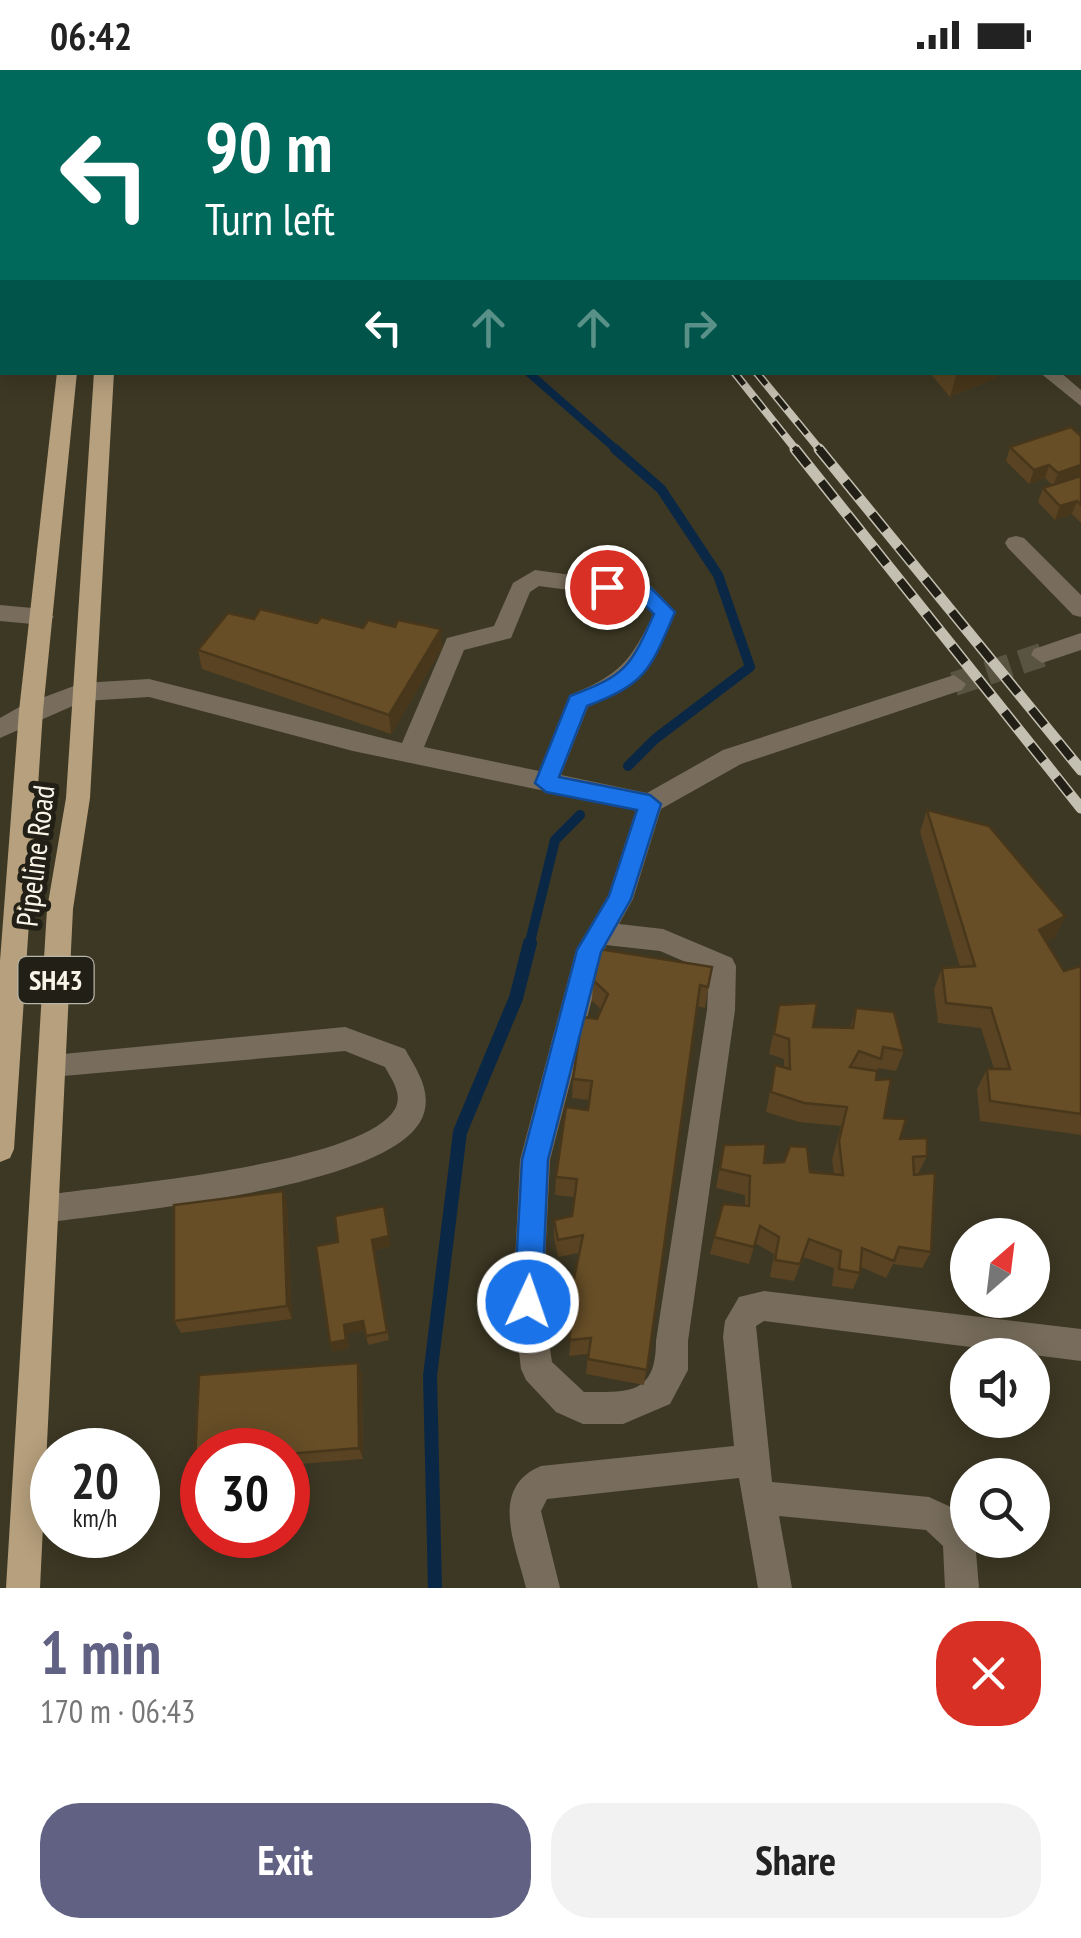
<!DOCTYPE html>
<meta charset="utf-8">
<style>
body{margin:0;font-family:"PT Sans Narrow",sans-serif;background:#f2f2f2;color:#222;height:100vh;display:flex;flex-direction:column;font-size:38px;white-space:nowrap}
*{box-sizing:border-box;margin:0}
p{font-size:32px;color:#767676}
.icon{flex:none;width:55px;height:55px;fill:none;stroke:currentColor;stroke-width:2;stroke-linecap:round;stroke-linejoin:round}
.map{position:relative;height:1518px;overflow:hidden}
.side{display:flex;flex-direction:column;background:#fff;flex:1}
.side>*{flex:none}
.banner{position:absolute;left:0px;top:0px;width:1082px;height:305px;box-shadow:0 5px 25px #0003;background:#00695c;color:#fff;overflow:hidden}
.needle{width:65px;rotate:28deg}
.tools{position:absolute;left:950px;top:1148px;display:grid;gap:20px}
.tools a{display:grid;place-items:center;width:100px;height:100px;border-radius:50%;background:#fff;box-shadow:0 5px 25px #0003;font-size:50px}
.speed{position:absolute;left:30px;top:1358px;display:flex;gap:20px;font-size:50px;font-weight:700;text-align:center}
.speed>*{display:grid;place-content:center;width:130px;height:130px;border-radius:50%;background:#fff;box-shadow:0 5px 25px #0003;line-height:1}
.speed small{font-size:25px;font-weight:400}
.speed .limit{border:15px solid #d22;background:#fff;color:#111}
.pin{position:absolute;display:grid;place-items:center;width:85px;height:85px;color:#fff;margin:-42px;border:5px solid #fff;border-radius:50%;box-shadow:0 2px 10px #0007}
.me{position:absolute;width:110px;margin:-55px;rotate:3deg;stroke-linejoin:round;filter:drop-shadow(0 0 8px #0008)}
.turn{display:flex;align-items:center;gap:35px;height:210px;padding:0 40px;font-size:45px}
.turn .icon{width:130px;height:130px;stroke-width:2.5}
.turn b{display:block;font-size:70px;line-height:85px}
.lanes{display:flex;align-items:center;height:95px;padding:0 40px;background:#0003;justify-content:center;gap:50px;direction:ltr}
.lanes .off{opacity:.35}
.round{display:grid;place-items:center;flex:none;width:105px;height:105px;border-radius:40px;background:#f2f2f2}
.head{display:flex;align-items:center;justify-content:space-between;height:170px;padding:0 40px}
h1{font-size:60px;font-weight:700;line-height:75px;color:#616184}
.action{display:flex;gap:20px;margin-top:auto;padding:20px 40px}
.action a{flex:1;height:115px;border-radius:40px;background:#616184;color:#fff;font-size:40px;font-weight:700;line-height:115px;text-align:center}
.action a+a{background:#f2f2f2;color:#222}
.status{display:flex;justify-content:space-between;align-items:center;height:70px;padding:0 50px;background:#fff;direction:ltr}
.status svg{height:28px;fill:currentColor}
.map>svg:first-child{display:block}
</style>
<div class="status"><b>06:42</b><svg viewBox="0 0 49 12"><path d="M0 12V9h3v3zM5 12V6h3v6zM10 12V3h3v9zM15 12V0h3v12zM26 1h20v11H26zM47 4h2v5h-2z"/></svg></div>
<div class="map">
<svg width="1081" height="1518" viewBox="0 0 1081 1518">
<rect width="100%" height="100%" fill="#3d3824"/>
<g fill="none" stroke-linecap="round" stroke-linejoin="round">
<path stroke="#0a2845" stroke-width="8" d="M528,302L618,381"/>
<g stroke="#0a2845" stroke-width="10">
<path d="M615,379L661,419L718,505L750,597L655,669L628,696"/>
<path d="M529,876L555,770L580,745"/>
</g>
<path stroke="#0a2845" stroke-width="14" d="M435,1518L430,1306L460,1062L516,928L530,873"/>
<path stroke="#595441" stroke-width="24" stroke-dasharray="24 11" stroke-linecap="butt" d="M954,614L1042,585"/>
<g fill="#786d5c" fill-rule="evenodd">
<path d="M47,0H63L64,2H49Z"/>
<rect x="0" y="114" width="2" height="11"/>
<path d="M1039,302H1060L1081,320V336Z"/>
<path d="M1016,466L1024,468L1081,525V547L1073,545L1008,478L1005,473L1008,468Z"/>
<path d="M535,500L651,516L676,542C653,595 642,614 588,637L561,705L647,723L723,680L954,605L966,614L962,620L741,694L661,739L633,829L619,854L663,859L732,888L736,896L735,940L688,1271V1300L670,1334L623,1354H583L556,1342L526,1310L521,1299L513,1232L520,1090L576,880L608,826L636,740L353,681L149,627L84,631L0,668V648L23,635L82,613L149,609L402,673L447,568L494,556L513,513ZM539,516L637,529L653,544C631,592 619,605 570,625L539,701L424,677L464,580L511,568L530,522ZM606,875L660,881L709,902L707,940L656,1271C656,1325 629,1322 584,1322L552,1292L543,1232L550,1090Z"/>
<path d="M0,535L43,539L54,547L43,555L0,551Z"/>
<path d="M1081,563V580L1042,593L1031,585L1034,579Z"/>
<path d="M345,957L405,979C416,999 431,1019 424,1043C402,1119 116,1142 44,1153L33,1149L29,1139L33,1129L44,1125C112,1115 362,1095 395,1039C403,1024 392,1010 385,997L345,981L52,1007L42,1004L38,995L42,986Z"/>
<path d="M764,1221L1081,1259V1291L764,1251L756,1256L772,1412L929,1427L953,1438L968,1452V1470H975L979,1518H945L943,1476L926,1460L779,1446L792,1518H758L739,1408L547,1429L541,1441L560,1518H526C516,1476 488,1418 541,1396L734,1376L723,1267L725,1251L739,1227Z"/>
</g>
<g fill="#b7a07d" fill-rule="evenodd">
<path d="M80,0H96V2H81Z"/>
<path d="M112,0H128V2H113Z"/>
<path d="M960,0H978L980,2H962Z"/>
<path d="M987,0H1004L1006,2H989Z"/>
<rect x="1080" y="56" width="1" height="11"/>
<rect x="1080" y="75" width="1" height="11"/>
<path d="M57,302H77L43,641L14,1079L10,1088L0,1092V891L19,641Z"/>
<path d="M94,302H114L90,728L73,839L40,1518H6L47,839L66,728Z"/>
</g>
<defs>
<g id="rail-far1">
<path d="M734,302L797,381"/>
<path d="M756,302L821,381"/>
</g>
<g id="rail">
<path d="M795,379L1081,738"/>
<path d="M819,379L1081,700"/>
</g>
</defs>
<use href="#rail-far1" stroke="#c4c0b1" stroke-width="8"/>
<use href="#rail" stroke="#c4c0b1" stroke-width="11"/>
<use href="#rail-far1" stroke="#211f16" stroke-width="5" stroke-dasharray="16" stroke-linecap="butt"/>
<use href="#rail" stroke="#211f16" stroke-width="8" stroke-dasharray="21" stroke-linecap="butt"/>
</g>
<g fill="#594322">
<path d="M929,302H997L996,308L950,327Z"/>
<path d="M1081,366V453L1072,444L1055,450L1038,432L1043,418L1052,415L1045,408L1029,414L1006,391L1010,377Z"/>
<path d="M254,549L317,553L442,578L391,664L202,599L198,580Z"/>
<path d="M927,740L1065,846L1055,867L1046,872L1064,901L1081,896V1065L980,1051L977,1019L987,999H994L981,958L938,953L934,919L942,898L960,897L920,762Z"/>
<path d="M712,897L705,938L697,936L644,1315L586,1304L588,1284L569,1286L571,1263L555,1259V1243L572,1218L579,1183L558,1187L554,1167V1150L572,1146L574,1127L555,1125L556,1107L588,1040L589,1030L572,1028L573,1009L601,939L592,931L593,910Z"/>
<path d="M779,935L813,957L850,958L856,938L904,981L896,1001L878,998L876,1010L884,1048L900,1069L927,1086L918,1104L931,1182L922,1198L893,1194L886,1208L861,1197L860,1203L853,1219L832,1216L834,1198L803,1187L794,1211L770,1207L774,1184L755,1173L749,1194L710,1184L723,1134L745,1135V1125L716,1118L724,1075L764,1093L834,1104L832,1090L841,1056L799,1052L766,1042L775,995L784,998V989L769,984Z"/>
<path d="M283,1121L287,1135L292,1249L181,1263L174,1251Z"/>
<path d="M338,1172L391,1176L375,1180L389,1270L368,1275L365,1260L347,1264L349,1278L333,1282L330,1273Z"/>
<path d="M358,1293L362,1305L363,1389L288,1395V1380H202V1401L195,1391L199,1305Z"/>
</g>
<g fill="#48371b">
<path d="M199,0H217L218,2H200Z"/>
<path d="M1,227L2,246L0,250V229Z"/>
<path d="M957,302H997L996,308L950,327Z"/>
<path d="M1049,395L1045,408L1029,414L1034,400Z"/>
<path d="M1081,395V407L1053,416L1058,403Z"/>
<path d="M1077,431L1072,444L1055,450L1060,436Z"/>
<path d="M441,559L442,578L391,664L389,645Z"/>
<path d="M1065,846L1055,867L1029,882L1039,860Z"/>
<path d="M283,1121L287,1135L292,1249L287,1236Z"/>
<path d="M384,1136L391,1176L375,1180L389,1270L372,1170Z"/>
<path d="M363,1251L365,1260L347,1264L349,1278L333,1282L330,1273L344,1255Z"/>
<path d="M358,1293L362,1305L363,1389L359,1378Z"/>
</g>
<g fill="#674e27" stroke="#48371b" stroke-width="2.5">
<path d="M1080,239H1081L1080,282Z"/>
<path d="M1071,357L1081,366V395L1058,403L1049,395L1034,400L1010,377Z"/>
<path d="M1081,406V435L1077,431L1060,436L1043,418Z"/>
<path d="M260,539L317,553L321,547L363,558L368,550L395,557L398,550L441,559L389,645L198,580L228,543L254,549Z"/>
<path d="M927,740L989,756L1065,846L1039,860L1064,901L1081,896V1044L990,1031L987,999H1010L991,938L946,933L942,898L975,896Z"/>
<path d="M599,879L712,897L708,917L700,915L647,1300L588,1289L591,1268L569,1270L573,1247L555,1243L560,1216L572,1218L583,1165L558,1170L554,1150L572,1146L577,1109L556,1107L566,1037L588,1040L592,1011L573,1009L582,947L597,949L608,924L593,910Z"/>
<path d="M817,933L813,957L853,958L856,938L894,942L904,981L883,977L881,989L859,981L850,997L877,1001L876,1010L891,1009L884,1048L906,1049L900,1069L927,1068V1086L913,1087L914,1105L935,1103L931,1182L899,1177L894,1191L862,1178L860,1203L839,1199L841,1181L809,1169L800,1194L775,1190L779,1167L760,1156L754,1177L714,1167L723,1134L749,1136L750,1106L720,1099L724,1075L766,1074L764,1093L784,1092L790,1076L807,1077L810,1102L843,1105L839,1071L847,1037L804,1033L771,1022L775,995L790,999L789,969L774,964L779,935Z"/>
<path d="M283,1121L287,1236L174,1251V1135Z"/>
<path d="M384,1136L389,1166L372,1170L387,1262L366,1266L363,1251L344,1255L346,1270L330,1273L316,1176L338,1172L335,1146Z"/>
<path d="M358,1293L359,1378L288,1384V1380H202V1390L195,1391L199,1305Z"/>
</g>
<path fill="#1a73e8" stroke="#114b97" stroke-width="2.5" d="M607,510L650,517L675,542C650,600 647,613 587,636L559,707L650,725L661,734L631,829L601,882L548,1090L542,1232L538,1242L528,1246L518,1242L514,1232L522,1090L577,880L609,826L637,740L546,722L535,713L570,626C626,605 630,598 654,544L638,528L600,522L597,517Z"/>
<g text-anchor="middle" stroke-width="10" stroke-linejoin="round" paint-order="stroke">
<rect fill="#211f16" stroke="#b8b5a9" stroke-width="2.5" x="18.5" y="887" width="75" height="46" rx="8"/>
<g font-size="28" font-weight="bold" fill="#f8f5e8">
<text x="56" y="920">SH43</text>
</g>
<g font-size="30" fill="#f8f5e8" stroke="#211f16">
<text transform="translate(36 786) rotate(-83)" y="10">Pipeline Road</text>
</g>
</g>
</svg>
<div class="tools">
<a><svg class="needle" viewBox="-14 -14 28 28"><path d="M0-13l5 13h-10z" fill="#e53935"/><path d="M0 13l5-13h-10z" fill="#767676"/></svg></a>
<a><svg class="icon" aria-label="sound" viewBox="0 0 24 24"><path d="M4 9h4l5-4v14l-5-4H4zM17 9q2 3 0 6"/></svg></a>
<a><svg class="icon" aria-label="search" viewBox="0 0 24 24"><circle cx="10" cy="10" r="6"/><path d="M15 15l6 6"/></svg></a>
</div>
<div class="speed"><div>20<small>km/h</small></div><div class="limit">30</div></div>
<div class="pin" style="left:607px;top:517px;background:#d93025"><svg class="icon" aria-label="arrive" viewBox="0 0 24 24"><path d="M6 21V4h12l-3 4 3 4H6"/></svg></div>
<svg class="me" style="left:528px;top:1232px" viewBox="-20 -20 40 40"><circle r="17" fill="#1a73e8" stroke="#fff" stroke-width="3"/><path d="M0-11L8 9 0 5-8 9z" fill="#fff"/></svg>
<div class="banner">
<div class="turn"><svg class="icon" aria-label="left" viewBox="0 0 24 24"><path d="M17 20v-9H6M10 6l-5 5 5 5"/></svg><div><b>90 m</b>Turn left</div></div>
<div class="lanes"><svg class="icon" aria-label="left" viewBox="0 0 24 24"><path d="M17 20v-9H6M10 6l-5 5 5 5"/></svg><svg class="icon off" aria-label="ahead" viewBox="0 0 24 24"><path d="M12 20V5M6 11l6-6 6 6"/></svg><svg class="icon off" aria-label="ahead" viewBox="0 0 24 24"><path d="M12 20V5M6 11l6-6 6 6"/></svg><svg class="icon off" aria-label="right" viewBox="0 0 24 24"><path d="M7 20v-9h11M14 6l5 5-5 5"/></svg></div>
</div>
</div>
<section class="side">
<div class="head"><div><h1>1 min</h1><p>170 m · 06:43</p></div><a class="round" style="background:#d93025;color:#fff"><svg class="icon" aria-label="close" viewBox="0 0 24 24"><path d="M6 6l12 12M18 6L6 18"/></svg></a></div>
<div class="action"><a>Exit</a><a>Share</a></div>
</section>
